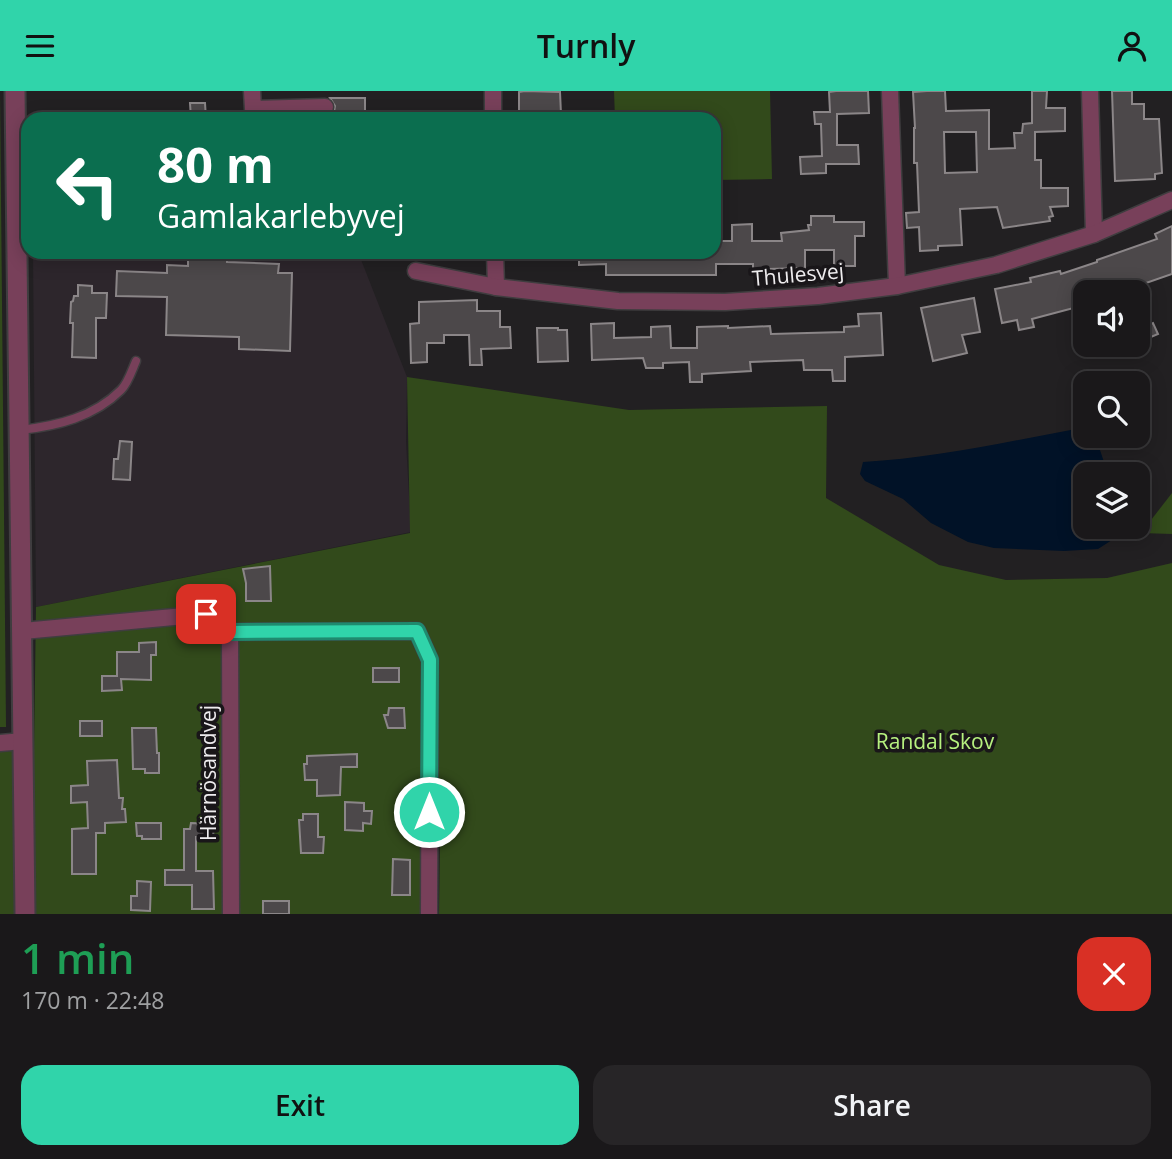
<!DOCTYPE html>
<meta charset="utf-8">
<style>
body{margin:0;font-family:"Open Sans",sans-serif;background:#272527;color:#f1f3f6;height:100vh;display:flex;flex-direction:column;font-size:26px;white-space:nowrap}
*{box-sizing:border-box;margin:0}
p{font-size:23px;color:#9fa0a2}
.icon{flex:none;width:38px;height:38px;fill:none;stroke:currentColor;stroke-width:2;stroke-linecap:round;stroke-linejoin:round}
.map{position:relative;height:823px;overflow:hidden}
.panel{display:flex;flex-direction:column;background:#1a181a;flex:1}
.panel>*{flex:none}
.guide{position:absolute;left:21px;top:21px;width:700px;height:147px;border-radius:21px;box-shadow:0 4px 18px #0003,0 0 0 2px #383739;background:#0b6e4f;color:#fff;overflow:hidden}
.fabs{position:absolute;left:1073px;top:189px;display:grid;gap:14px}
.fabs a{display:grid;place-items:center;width:77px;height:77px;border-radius:14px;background:#1a181a;box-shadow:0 4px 18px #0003,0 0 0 2px #383739;font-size:35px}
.pin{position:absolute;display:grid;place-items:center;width:60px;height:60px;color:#fff;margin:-30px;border-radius:14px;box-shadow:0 4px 10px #0006}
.me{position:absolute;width:77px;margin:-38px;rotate:0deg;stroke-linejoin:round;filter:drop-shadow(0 0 5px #0008)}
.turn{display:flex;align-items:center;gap:24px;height:147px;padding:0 21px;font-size:32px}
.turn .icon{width:91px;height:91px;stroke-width:2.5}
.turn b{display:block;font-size:49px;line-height:60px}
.round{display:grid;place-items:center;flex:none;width:74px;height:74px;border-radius:21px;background:#272527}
.head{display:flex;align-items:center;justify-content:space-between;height:119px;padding:0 21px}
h1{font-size:42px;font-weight:600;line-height:52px;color:#1e9e55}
.primary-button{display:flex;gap:14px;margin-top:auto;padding:14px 21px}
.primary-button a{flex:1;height:80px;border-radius:21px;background:#30d4aa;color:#111;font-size:28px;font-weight:600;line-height:80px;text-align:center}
.primary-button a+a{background:#272527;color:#f1f3f6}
header{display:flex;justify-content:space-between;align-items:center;height:91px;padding:0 21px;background:#30d4aa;color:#111;font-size:32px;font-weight:600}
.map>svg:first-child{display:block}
</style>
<header><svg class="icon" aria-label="menu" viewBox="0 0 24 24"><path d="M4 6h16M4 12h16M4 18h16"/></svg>Turnly<svg class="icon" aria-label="person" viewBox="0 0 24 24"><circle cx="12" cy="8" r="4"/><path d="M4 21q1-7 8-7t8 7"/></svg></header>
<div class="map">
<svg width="1172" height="823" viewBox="0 0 1172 823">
<rect width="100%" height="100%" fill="#222022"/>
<path fill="#2d262c" d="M33,161H358L407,286L406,351L411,441L36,516Z"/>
<g fill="#324a1b">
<path d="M0,0L6,636H0Z"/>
<path d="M614,0H770L772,88L714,89V28H615Z"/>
<path d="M407,286L629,319L827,315L826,407L939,474L1006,489L1107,487L1172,472V823H439L440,746L427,764L426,823H0V661L34,658L36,516L410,442Z"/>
<path d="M1172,402V443L1141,442Z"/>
</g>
<path fill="#011227" d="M1076,338L1085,343V345L1097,350L1108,383H1085V436H1114L1115,445L1112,449L1098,458L1064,460L994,457L968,451L931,432L903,408L865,390L860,383L863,371C935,367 1005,351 1076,338Z"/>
<g fill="#4c484a" stroke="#8b8688" stroke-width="2" fill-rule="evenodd">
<path d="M525,0L560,1L561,23L519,24V1Z"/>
<path d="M836,0H868L869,22L837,23V54H858L859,73H826V82L801,83L800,66L822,65L821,33H815L814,21H830L829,1Z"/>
<path d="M927,0H945L946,20L989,19V58L1015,57L1014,42H1022L1023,33L1032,32V0H1047L1046,17H1065V40L1035,41V69H1041V97H1068V115L1050,116L1053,125L1049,126L1050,130L1003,137L997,116L960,118L962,154L938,155V159L920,160L919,136L907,137L906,122L919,121L917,72H914V37H915L913,1ZM944,41H976L977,81L945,82Z"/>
<path d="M1112,0H1132V13H1144V28H1159L1162,82L1155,83V88L1115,90Z"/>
<path d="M330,7H365V28H351V21H334L335,15Z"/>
<path d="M190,12H205L206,28H191Z"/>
<path d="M811,125H834V131H864V145H855V175H834V159H805V177L769,178V183H753V173H716V184H606V173L579,174V161H634V163L714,161V150H732V134L752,133V150H782L781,142L809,139L808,134H811Z"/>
<path d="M1172,135V183L1126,199L1125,196L1109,201H1085V214L1032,228L1034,236L1019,239L1017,229L1002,232L995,198L1031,191L1030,187L1060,180L1061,183L1097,171V169L1157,148L1155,143Z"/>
<path d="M188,161H227V171L279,173L278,182H292L290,260L239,258V246L166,244L167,206L116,205L117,180L167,182V174L188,175Z"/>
<path d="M78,194L92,195V202H107L106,227H96V267L72,266L73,232H70L71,211L73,210L74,205H78Z"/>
<path d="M974,207L980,241L962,244L967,262L933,270L921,217Z"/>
<path d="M1138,207H1140L1149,234L1153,232L1158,243L1144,249L1143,247L1138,249Z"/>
<path d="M477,209V220H500V236H510L511,257L481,258L482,274H470L469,244H444V252H427V271L411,272L410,233L419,232V211Z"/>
<path d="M881,222L883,264L845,266V290H833L832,279H804L803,269L750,271L751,280L702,283V291H690L689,271L663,272V277H646L643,267L592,269L591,233L614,232V247L651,246V236L670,235L671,257H697V236L728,235V237L770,235L771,243L844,241V236L859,235L858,223Z"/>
<path d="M537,237H558V239H567L568,270L538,271Z"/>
<path d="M120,350L132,351L130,389L113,388L114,368H118Z"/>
<path d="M270,475L271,510H246V492L243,478Z"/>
<path d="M156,551V564H151V589L121,588L122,599L102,600V585H117V561H139V552Z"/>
<rect x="373" y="577" width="26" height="14"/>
<path d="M389,617H404L405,637H388L384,624H388Z"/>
<rect x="80" y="630" width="22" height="15"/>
<path d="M132,637H156L157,662H159V682H145V678H133Z"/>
<path d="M357,663V676H341L340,704L317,705V689H305L304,673H307V665Z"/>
<path d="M117,669L119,707H123L122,718H125L126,731L105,732V742H96V783H72V738L88,737L87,711L71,712V695L88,694L87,670Z"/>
<path d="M345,711L364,712V720H372L371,733L363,732V740L345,739Z"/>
<path d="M303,723H318V746H324L323,762H301L299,729H303Z"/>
<path d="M136,732H161V748H142V745H137Z"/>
<path d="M191,732L214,733L213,747L196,746V780H213L214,818H192V794H165V779H184V738H190Z"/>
<path d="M393,768L410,769V804H392Z"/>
<path d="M137,790L151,791L150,820L131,819V805H137Z"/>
<rect x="263" y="810" width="26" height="13"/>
</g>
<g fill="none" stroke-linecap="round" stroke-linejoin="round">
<defs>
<path id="service" d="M20,339C57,335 94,326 121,299C128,292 132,279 136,270"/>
<g id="minor">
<path d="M252,0L253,18L325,16"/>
<path d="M493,0V28"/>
<path d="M890,0L897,195"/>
<path d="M1090,0L1094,143"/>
<path d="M495,161L496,196"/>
<path d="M416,180L496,196L618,210L725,211L818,205L897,195L996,174L1094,143L1172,109"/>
<path d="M23,540L206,523L218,529L230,541L417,540L430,569L429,823"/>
<path d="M230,541L231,823"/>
<path d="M0,652L23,650"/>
</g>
<path id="tertiary" d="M15,0L25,823"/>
</defs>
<use href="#service" stroke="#3f3d3f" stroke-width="11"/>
<use href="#minor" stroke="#3f3d3f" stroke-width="19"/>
<use href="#tertiary" stroke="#3f3d3f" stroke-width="23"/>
<use href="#service" stroke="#78405a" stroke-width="8"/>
<use href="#minor" stroke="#78405a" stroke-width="16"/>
<use href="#tertiary" stroke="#78405a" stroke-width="19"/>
</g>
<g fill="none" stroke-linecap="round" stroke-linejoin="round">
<defs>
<path id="route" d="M206,523L218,529L230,541L417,540L430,569L429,721"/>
</defs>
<use href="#route" stroke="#1f8a6e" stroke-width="18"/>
<use href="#route" stroke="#30d4aa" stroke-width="12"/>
</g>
<g text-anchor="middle" stroke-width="7" stroke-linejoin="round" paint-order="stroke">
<g font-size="21" fill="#eeecee" stroke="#191619">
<text transform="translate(798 184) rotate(-5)" y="7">Thulesvej</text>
<text transform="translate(209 682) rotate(-90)" y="7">Härnösandvej</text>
</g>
<g font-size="21" fill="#b6f17f" stroke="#191619">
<text x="935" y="658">Randal Skov</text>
</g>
</g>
</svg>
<div class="fabs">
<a><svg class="icon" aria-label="sound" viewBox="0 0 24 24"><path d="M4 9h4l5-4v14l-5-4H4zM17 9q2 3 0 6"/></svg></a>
<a><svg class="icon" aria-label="search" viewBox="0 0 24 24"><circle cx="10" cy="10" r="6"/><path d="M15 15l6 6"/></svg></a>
<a><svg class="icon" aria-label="layers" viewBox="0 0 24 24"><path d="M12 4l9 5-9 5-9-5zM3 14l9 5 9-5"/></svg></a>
</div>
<div class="pin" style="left:206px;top:523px;background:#d93025"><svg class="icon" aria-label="arrive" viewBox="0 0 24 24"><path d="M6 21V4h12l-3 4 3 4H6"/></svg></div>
<svg class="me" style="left:429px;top:721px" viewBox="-20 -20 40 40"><circle r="17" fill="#30d4aa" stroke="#fff" stroke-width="3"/><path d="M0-11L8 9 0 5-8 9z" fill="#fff"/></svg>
<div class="guide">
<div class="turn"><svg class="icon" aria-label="left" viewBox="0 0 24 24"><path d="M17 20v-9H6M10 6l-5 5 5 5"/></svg><div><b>80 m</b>Gamlakarlebyvej</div></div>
</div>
</div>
<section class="panel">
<div class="head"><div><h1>1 min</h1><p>170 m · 22:48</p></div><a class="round" style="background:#d93025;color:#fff"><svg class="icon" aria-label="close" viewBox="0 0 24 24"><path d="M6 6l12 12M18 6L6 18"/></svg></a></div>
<div class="primary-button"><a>Exit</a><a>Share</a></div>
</section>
